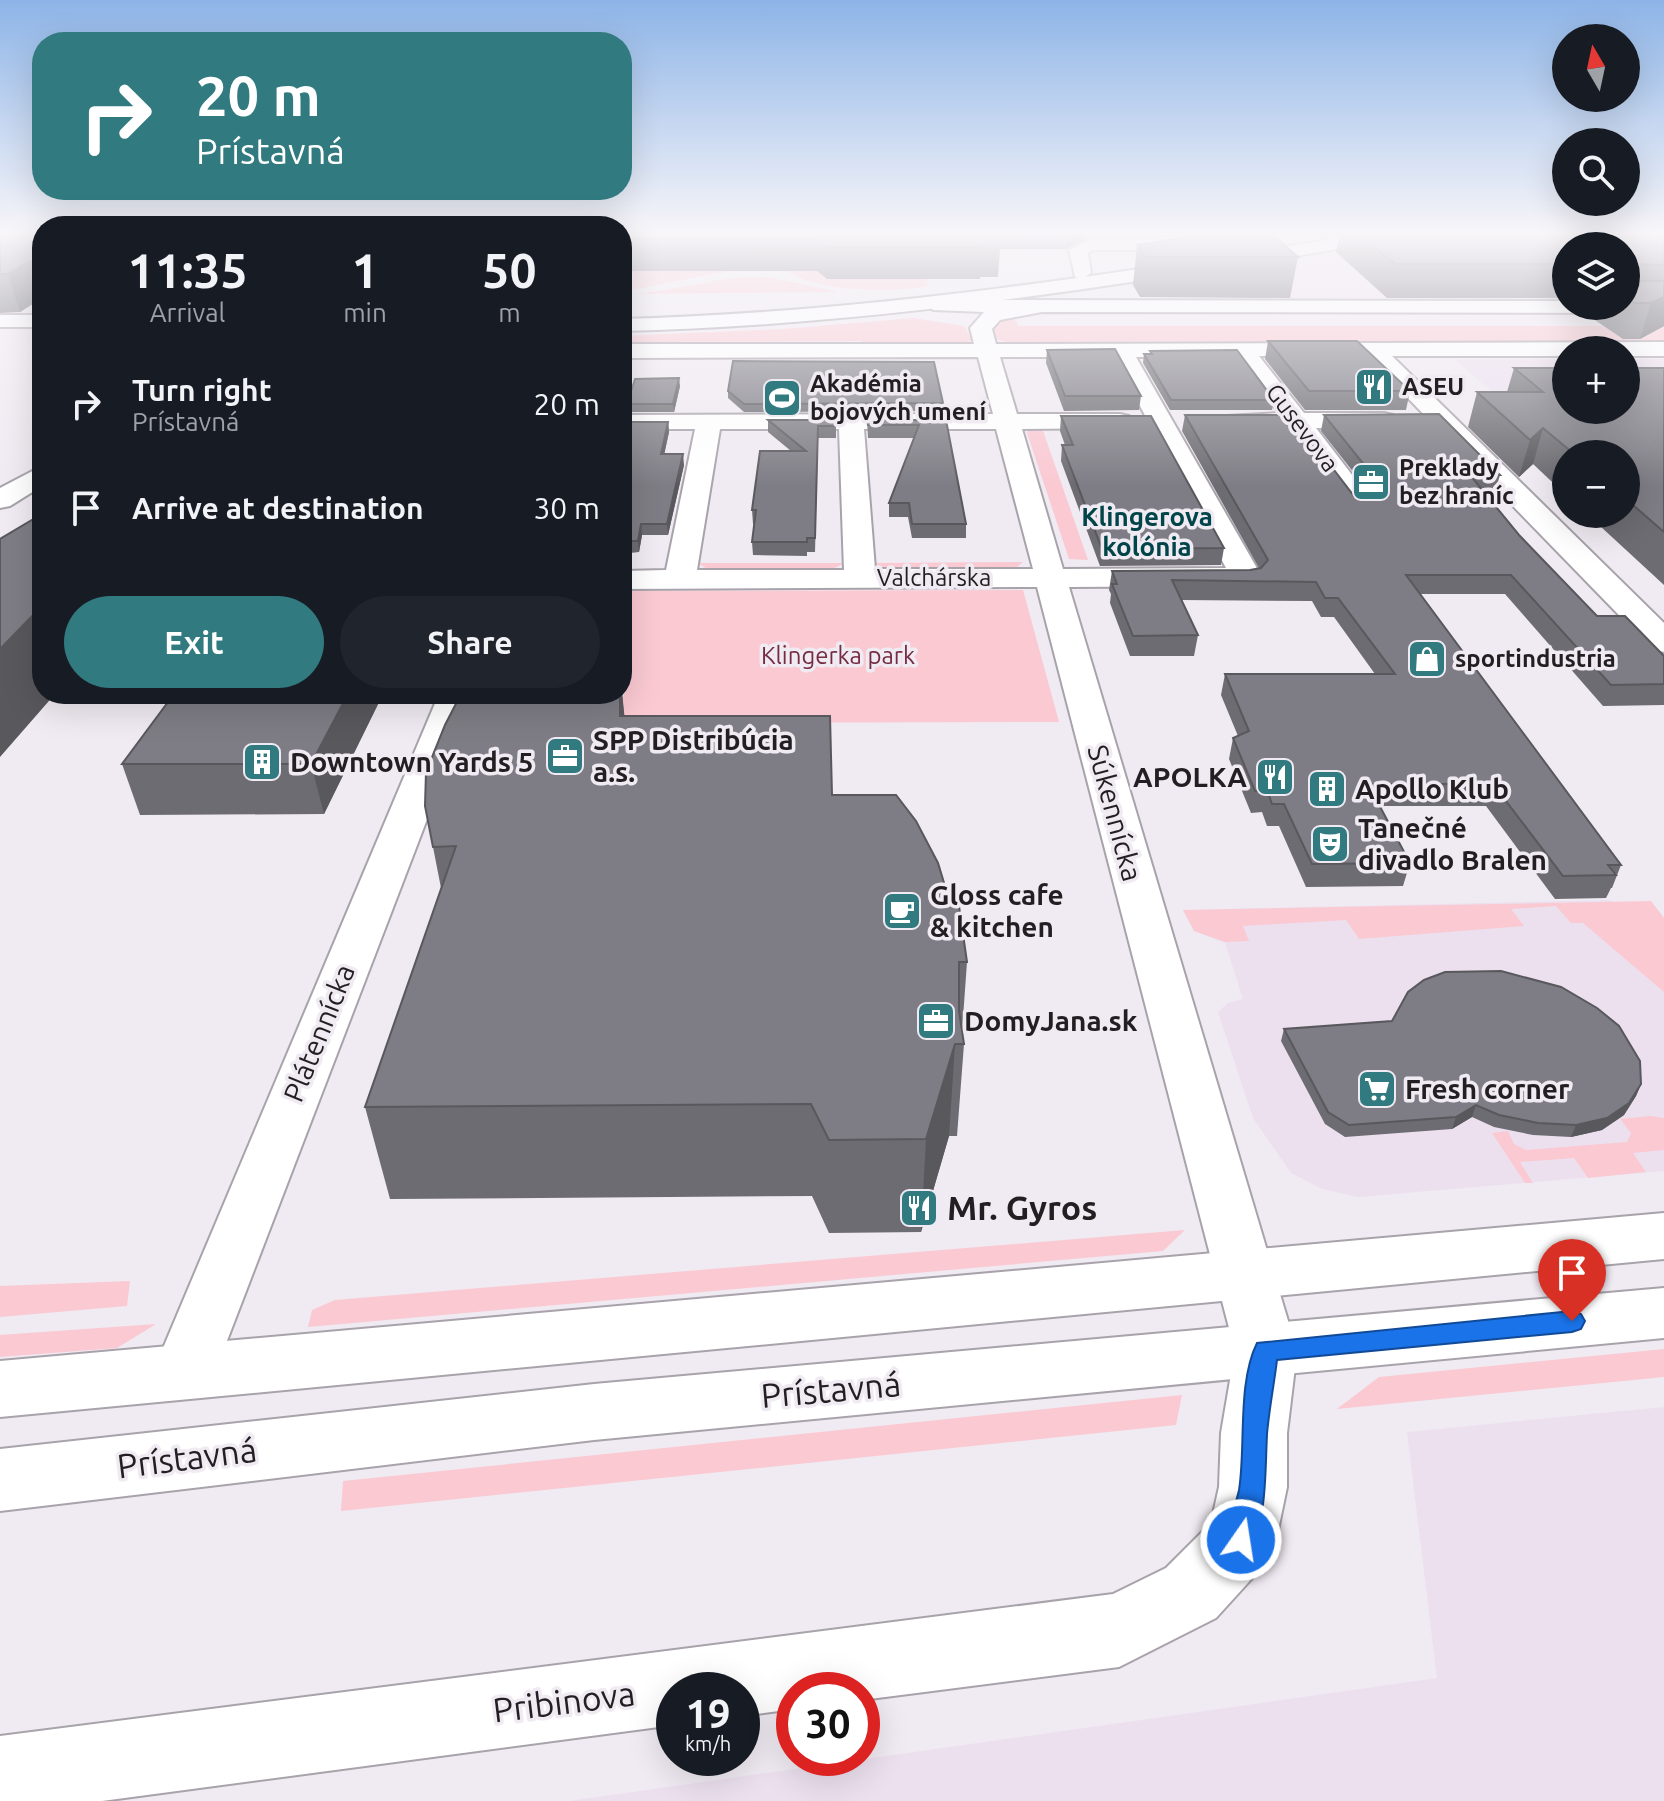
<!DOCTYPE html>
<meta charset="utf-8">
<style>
body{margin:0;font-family:Ubuntu,sans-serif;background:#20242c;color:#f1f3f6;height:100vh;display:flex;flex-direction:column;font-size:30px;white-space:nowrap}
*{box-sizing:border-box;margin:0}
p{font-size:26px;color:#9ea1a6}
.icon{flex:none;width:44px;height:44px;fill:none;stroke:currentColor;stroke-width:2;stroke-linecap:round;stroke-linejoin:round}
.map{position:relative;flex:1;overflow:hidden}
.sheet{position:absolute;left:32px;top:216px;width:600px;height:488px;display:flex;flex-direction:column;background:#171b24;border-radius:32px;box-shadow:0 8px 32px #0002}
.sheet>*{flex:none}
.guide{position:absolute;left:32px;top:32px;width:600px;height:168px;border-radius:32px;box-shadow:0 8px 32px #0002;background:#317a7f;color:#fff;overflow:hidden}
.needle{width:52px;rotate:351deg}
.tools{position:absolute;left:1552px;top:24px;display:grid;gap:16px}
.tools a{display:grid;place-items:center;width:88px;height:88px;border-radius:50%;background:#171b24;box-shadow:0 8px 32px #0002;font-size:40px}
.speed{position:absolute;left:656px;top:1672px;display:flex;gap:16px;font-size:40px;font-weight:700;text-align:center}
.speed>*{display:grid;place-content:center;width:104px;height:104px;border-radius:50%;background:#171b24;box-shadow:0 8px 32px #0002;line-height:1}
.speed small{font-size:20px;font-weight:400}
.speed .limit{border:12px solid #d22;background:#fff;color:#111}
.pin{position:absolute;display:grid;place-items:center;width:68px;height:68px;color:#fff;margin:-82px -34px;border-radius:50% 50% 50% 0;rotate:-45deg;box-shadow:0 0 8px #0007}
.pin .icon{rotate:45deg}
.me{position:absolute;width:88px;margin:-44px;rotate:13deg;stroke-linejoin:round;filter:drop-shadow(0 0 6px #0008)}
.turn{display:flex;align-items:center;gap:28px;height:168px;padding:0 32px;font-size:36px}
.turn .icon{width:104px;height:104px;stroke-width:2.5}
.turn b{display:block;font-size:56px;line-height:68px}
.eta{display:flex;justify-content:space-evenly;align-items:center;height:136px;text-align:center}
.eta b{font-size:48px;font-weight:700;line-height:56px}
.action{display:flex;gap:16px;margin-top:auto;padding:16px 32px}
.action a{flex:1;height:92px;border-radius:48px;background:#317a7f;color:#fff;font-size:32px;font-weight:700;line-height:92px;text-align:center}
.action a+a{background:#20242c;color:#f1f3f6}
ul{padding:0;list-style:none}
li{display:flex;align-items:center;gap:24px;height:104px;padding:0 32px}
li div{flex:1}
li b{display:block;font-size:30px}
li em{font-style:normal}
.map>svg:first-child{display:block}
</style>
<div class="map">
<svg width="1664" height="1801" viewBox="0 0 1664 1801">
<rect width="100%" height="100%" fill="#f0eaf2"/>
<g fill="#ece0ef">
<path d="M1434,234L1626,246H1566V299L1220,300L1198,272Z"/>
<path d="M1566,359V410H1626V359H1664V478L1583,423H1529L1455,360Z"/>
<path d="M1611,900L1664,968V1171L1358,1197L1322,1189L1291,1173L1253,1118L1218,1012L1228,1003L1243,999L1225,943L1194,931L1183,910Z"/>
<path d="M1664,1407V1801H569L1437,1678L1407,1432Z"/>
</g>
<g fill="#fac9d2">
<path d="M622,269L729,270V271L622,292Z"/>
<path d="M924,269L929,286C896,293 812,292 786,270Z"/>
<path d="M768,277L839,292L640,294L731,278Z"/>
<path d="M1013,313L1018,326H1664V341L1298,342L1257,347L1253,341L1038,342L1039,347L1020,346L997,339L991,322Z"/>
<path d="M913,318L964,326L972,340L963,345L862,347V341L622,342V336L784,329Z"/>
<path d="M1041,425L1088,560L1069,559L1027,433L1030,428Z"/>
<path d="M1023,562L1016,568L1002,571L887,570L873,563Z"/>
<path d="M698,563H843C827,579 744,571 719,571L707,569Z"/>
<path d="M1023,590L1059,722L618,723L629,670H622V591Z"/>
<path d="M1651,901L1664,918V992L1583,923H1571L1556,906L1511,909L1524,926L1359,939L1346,920L1243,926L1249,941L1225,942L1194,931L1183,910Z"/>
<path d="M1651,1116L1664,1118V1150L1633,1153L1646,1172L1588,1178L1574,1158L1520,1162L1533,1183H1525L1492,1133L1508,1131L1514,1144L1526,1150L1627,1142L1631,1133L1620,1119Z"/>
<path d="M1185,1230L1163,1251L308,1327L312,1310L335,1300Z"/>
<path d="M130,1281L127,1306L0,1317V1286Z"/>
<path d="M156,1324L117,1348L0,1357V1335Z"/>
<path d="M1664,1349V1377L1337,1409L1379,1377Z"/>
<path d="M1182,1395L1176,1425L341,1511L343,1481Z"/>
</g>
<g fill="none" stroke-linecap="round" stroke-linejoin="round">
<defs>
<g id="minor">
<path d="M1090,240H1195L1204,245L1195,250H1093L1088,253L1091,273L1082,279L1075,277L1069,250Z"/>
<path d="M940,300L1566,301V306H1626V301H1664V313L1042,312L1000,320L992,329L996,344L1664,342V356H1626V350H1566V356H1392L1664,623V652L1652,649L1367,356H1259L1304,413H1384L1393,415L1396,420L1393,425L1384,427L1316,428L1376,506L1372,512L1362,514L1352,512L1290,428L1227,426L1224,421L1227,416L1279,413L1237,356L1136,357L1262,577L1257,584L1246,586L1069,587L1297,1351L1287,1433V1487L1276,1540L1266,1563L1216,1618L1119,1667L862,1700V1690H794V1709L742,1716V1690H674V1725L102,1801H0V1736L1113,1594L1166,1568L1211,1523L1219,1487L1221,1433L1235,1351L1037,587L622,589V571L666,570L695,429H622V415L993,414L978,357L622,358V344H974L970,328L984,312L933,310L930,306ZM1000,357H1114L1226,568L1063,569L1022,429L1120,428L1129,426L1132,421L1129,416L1120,414H1017ZM720,429H839L844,570H697ZM864,429H996L1033,569H875Z"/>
<path d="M439,694H475L215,1372L206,1391L184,1399L162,1391L153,1372Z"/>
</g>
<g id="major">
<path d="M1364,234H1407L1398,239C1140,282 884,325 622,331V319C873,312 1117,274 1364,234Z"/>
<rect x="0" y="315" width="42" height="12"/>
<path d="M42,466V486L10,506L0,508V488Z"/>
<path d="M1664,1213V1259L0,1417V1361Z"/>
<path d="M1664,1288V1338L594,1440L0,1511V1449L594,1384Z"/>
</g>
</defs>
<use href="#minor" stroke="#a8a2aa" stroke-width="4"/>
<use href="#major" stroke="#a8a2aa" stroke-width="4"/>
<use href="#minor" fill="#fff" fill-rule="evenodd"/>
<use href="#major" fill="#fff" fill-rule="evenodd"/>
</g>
<g fill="#6c6c72">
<path d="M0,234H42V298L20,312L0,313Z"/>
<path d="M622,234H1272L1298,257L1290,298L1140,297L1133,285L1137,245L1192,237H1090L1066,249H1000L998,277H980V279H827L817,271H622Z"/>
<path d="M1316,234H1664V326L1640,339H1623L1589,316L1592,306H1626V246H1566V298H1387L1336,252L1340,235L1320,238Z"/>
<path d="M1268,341L1410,391L1406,410H1305L1265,359Z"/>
<path d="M1047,350L1141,396L1139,410L1064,411L1046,363Z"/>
<path d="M1150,351L1274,400L1272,410H1170L1143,363L1144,354H1150Z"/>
<path d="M1514,368H1664V585L1587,514H1626V454H1566V495L1533,464L1519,477L1468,427L1477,392H1507Z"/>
<path d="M680,386L674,412H628L627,404Z"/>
<path d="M728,391L943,403L942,411L744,412L728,398Z"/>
<path d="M1185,415L1354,496L1367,499L1373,497L1321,431L1324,415L1500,475L1495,492H1484L1519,535L1597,616L1664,656V705L1603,706L1505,594H1420L1621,865L1612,888H1611L1606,898L1555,899L1486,806H1380L1410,863L1403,886L1306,887L1279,826H1267L1262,812L1251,813L1229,759L1233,738L1238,736L1221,695L1225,674H1375L1334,617H1321L1312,601L1181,600L1198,635L1194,656H1130L1110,603L1111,594L1109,590L1112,571L1250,570L1259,568L1182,431Z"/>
<path d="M1061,416L1224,548L1221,565L1100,566L1061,461L1062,445H1065L1060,431Z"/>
<path d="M768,420H836V438H818L815,552H807V556L753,555L752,542L754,524H753L752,510L791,451L768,432Z"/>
<path d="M867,420H946L966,524V538H912L908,517H889V503L915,438H868Z"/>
<path d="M622,422H668L669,432L664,454L684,465L668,535H642L639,552L630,553L628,556H622Z"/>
<path d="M622,692L624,716L832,795L967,962L962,1032L964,1044L957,1136H949L921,1232L829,1233L812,1196L390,1199L365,1107L441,888L425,806L622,694Z"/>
<path d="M174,694H383L324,814L140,815L122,764Z"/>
<path d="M1392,1021L1641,1084L1636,1096L1624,1115L1602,1130L1571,1137L1533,1135L1494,1127L1472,1117L1452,1129L1345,1137L1325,1124L1281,1041L1284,1029Z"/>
</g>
<g fill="#58585d">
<path d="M1068,234H1090V237L1066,249Z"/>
<path d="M1321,234H1340L1320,238Z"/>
<path d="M42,254V298L20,312L8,274Z"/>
<path d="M1664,297V326L1640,339L1651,303Z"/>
<path d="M679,378L680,386L674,412L673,404Z"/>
<path d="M668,422L669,432L662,465L661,454Z"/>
<path d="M1543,428L1533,464L1519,477L1530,440Z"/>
<path d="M683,454L684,465L668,535L667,524Z"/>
<path d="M641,524L642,535L639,552L638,541Z"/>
<path d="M42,606V694H55L0,757V649Z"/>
<path d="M622,692L628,751L620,716V694H622Z"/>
<path d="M348,694H383L324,814L311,764Z"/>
<path d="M955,1044L949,1136L921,1232L926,1139Z"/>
<path d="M1641,1084L1636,1096L1624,1115L1602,1130L1571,1137L1576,1125Z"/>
<path d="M1476,1105L1472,1117L1452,1129L1456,1117Z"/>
</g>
<g fill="#7e7d85" stroke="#58585d" stroke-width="2">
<path d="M0,234H42V254L8,274H0Z"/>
<path d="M622,234H996L1000,244H981L982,247H827L816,239H622Z"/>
<path d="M1212,234H1272L1298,257H1145L1137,245Z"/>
<path d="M1358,234H1664V265L1636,264L1634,269H1626V246H1566V264H1395Z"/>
<path d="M1626,281H1664V297L1651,303H1635L1626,298Z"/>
<path d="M1268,341H1357L1410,391H1309Z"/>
<path d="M1115,349L1141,396H1065L1047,350Z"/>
<path d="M1237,350L1274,400H1171L1144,354H1152L1150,351Z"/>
<path d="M733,361L934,362L943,403L744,404L728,391Z"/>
<path d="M1514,368H1566V410H1626V368H1664V532L1626,499V454H1574L1543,428L1530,440L1477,392H1543Z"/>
<path d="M679,378L673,404H627L635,379Z"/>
<path d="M1439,414L1500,475H1470L1519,535L1597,616H1625L1664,656V684L1611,685L1511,575H1406L1621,865H1608L1616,875L1563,876L1493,784H1368L1410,863L1312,864L1284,804H1272L1267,790L1255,791L1233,738L1249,731L1225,674H1395L1338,598H1325L1316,582L1172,580L1198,635L1133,636L1112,584H1117L1112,571L1250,570L1261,568L1268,560L1185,415H1292L1354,496L1367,499L1379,496L1382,487L1324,415Z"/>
<path d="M1061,416H1151L1224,548L1102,549L1062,445H1073Z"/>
<path d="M768,420H836V426H818L815,538H807V542H752L756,510H752L760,451H806Z"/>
<path d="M867,420H946L966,524H912L909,503H889L919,425H868Z"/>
<path d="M622,422H668L661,454H683L667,524H641L638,541H629L627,545H622Z"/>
<path d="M42,514V606L0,649V539Z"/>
<path d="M174,694H348L311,764H122Z"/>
<path d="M461,694H620V716H830L832,795H896L916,821L938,863L951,906H959L967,962H959V1011L964,1044H955L926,1139L829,1140L811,1104L365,1107L456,846L433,847L425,806L426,772L445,725Z"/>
<path d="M1501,971L1561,987L1597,1008L1619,1026L1640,1061L1641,1084L1629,1103L1607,1118L1576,1125L1538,1123L1499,1115L1476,1105L1456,1117L1349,1125L1328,1112L1284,1029L1392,1021L1408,992L1424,980L1445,972Z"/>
</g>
<linearGradient id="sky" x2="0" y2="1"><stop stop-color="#8db4e7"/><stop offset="0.48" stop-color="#f8f6f9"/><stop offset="1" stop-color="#f8f6f9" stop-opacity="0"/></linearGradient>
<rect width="1664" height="486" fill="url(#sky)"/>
<path fill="#1a73e8" stroke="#114b97" stroke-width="2" d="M1572,1311L1581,1314L1585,1321L1581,1329L1572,1332L1277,1360C1274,1385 1269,1410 1267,1434C1265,1474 1267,1512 1251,1550L1241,1554L1230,1550C1223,1532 1235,1509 1239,1490C1246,1448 1237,1383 1257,1343Z"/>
<defs>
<symbol id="restaurant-square" viewBox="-11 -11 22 22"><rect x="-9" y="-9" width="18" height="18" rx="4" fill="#317a7f" stroke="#f0eaf2"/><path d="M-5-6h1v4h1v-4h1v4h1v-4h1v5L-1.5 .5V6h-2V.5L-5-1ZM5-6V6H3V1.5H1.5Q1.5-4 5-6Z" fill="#fff"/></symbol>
<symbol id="stadium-square" viewBox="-11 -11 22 22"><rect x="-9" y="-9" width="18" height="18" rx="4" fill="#317a7f" stroke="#f0eaf2"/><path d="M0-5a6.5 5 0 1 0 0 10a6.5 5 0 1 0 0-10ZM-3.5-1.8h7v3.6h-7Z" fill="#fff"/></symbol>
<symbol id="office-square" viewBox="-11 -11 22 22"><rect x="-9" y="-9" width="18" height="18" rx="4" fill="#317a7f" stroke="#f0eaf2"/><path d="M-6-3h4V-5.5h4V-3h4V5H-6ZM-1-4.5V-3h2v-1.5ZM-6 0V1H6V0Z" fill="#fff"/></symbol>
<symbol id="shop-square" viewBox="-11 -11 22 22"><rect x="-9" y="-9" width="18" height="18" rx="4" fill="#317a7f" stroke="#f0eaf2"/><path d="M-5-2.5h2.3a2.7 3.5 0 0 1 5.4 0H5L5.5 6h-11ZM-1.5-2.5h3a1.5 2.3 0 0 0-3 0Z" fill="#fff"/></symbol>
<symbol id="building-square" viewBox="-11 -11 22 22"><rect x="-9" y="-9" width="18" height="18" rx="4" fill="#317a7f" stroke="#f0eaf2"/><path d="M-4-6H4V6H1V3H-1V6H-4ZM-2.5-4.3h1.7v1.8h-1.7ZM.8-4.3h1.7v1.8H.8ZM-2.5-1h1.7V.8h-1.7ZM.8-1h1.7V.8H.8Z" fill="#fff"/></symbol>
<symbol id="theatre-square" viewBox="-11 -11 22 22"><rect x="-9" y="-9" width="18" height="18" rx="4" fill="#317a7f" stroke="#f0eaf2"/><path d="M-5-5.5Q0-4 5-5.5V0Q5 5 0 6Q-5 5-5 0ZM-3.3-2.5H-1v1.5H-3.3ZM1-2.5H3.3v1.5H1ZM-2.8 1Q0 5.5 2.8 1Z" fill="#fff"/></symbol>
<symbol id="cafe-square" viewBox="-11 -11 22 22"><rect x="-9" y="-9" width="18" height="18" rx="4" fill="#317a7f" stroke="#f0eaf2"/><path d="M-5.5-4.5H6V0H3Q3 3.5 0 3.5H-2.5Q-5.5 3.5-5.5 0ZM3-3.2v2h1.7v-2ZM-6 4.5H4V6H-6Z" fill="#fff"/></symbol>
<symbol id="supermarket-square" viewBox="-11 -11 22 22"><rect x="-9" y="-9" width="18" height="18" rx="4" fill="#317a7f" stroke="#f0eaf2"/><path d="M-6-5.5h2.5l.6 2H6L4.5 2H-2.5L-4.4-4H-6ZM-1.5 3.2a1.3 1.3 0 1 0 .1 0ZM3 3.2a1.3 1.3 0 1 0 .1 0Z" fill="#fff"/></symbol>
</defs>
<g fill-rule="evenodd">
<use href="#restaurant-square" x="1352" y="365" width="44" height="44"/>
<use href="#stadium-square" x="760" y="376" width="44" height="44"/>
<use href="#office-square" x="1349" y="460" width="44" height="44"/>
<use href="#shop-square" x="1405" y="637" width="44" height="44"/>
<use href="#office-square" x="543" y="734" width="44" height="44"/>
<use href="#building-square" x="240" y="740" width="44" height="44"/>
<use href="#restaurant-square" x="1253" y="755" width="44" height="44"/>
<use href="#building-square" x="1305" y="767" width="44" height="44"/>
<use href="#theatre-square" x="1308" y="822" width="44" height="44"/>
<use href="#cafe-square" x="880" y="889" width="44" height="44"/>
<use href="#office-square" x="914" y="999" width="44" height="44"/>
<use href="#supermarket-square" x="1355" y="1067" width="44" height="44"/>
<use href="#restaurant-square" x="897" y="1186" width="44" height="44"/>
</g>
<g text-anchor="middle" stroke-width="7" stroke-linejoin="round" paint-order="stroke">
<g font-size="24" font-weight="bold" fill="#211f21" stroke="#f0eaf2" text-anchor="start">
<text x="810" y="392">Akadémia<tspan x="810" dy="28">bojových umení</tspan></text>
<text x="1402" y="395">ASEU</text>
<text x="1399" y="476">Preklady<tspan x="1399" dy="28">bez hraníc</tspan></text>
<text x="1455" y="667">sportindustria</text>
</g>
<g font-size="24" fill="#211f21" stroke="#f0eaf2">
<text transform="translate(1302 428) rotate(53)" y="8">Gusevova</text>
<text x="934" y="586">Valchárska</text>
</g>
<g font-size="24" fill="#742c40" stroke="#f0eaf2">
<text x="838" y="664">Klingerka park</text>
</g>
<g font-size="26" font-weight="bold" fill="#024549" stroke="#f0eaf2">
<text x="1147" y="526">Klingerova<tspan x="1147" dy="30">kolónia</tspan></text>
</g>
<g font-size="28" font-weight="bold" fill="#211f21" stroke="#f0eaf2" text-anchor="start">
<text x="593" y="750">SPP Distribúcia<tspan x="593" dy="32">a.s.</tspan></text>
<text x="290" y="772">Downtown Yards 5</text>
<text x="1247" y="787" text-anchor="end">APOLKA</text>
<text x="1355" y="799">Apollo Klub</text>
<text x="1358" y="838">Tanečné<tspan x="1358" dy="32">divadlo Bralen</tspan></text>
<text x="930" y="905">Gloss cafe<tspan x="930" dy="32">&amp; kitchen</tspan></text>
<text x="964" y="1031">DomyJana.sk</text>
<text x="1405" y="1099">Fresh corner</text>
</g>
<g font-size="28" fill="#211f21" stroke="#f0eaf2">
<text transform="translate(1115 813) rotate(75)" y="10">Súkennícka</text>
<text transform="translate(319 1033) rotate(-68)" y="10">Plátennícka</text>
</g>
<g font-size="34" font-weight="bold" fill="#211f21" stroke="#f0eaf2" text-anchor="start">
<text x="947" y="1220">Mr. Gyros</text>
</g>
<g font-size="34" fill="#211f21" stroke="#f0eaf2">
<text transform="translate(831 1390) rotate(-5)" y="12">Prístavná</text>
<text transform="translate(187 1458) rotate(-7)" y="12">Prístavná</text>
<text transform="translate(564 1702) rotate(-7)" y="12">Pribinova</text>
</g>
</g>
</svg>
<div class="tools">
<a><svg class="needle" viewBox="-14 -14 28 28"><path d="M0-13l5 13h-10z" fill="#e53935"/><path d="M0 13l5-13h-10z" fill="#9ea1a6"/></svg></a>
<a><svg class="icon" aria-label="search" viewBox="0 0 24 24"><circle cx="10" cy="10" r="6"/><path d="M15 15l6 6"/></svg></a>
<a><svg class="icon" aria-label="layers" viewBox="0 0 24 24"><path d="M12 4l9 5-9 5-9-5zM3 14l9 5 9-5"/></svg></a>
<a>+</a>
<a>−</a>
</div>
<div class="speed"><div>19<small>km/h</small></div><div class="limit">30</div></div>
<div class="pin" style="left:1572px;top:1321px;background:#d93025"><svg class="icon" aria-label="arrive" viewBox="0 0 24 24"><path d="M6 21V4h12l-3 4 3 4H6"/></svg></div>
<svg class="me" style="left:1241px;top:1540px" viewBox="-20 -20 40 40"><circle r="17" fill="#1a73e8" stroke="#fff" stroke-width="3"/><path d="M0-11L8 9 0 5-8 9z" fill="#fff"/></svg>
<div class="guide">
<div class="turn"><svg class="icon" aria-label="right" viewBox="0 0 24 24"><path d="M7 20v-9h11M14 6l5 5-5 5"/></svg><div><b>20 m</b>Prístavná</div></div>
</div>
<section class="sheet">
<div class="eta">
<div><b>11:35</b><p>Arrival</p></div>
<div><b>1</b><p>min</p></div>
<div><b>50</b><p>m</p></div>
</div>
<ul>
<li><svg class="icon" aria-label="right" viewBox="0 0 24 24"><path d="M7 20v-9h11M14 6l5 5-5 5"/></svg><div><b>Turn right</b><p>Prístavná</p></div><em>20 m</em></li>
<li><svg class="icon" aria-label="arrive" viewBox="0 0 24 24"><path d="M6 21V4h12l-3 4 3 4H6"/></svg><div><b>Arrive at destination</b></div><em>30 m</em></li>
</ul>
<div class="action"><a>Exit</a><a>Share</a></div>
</section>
</div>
